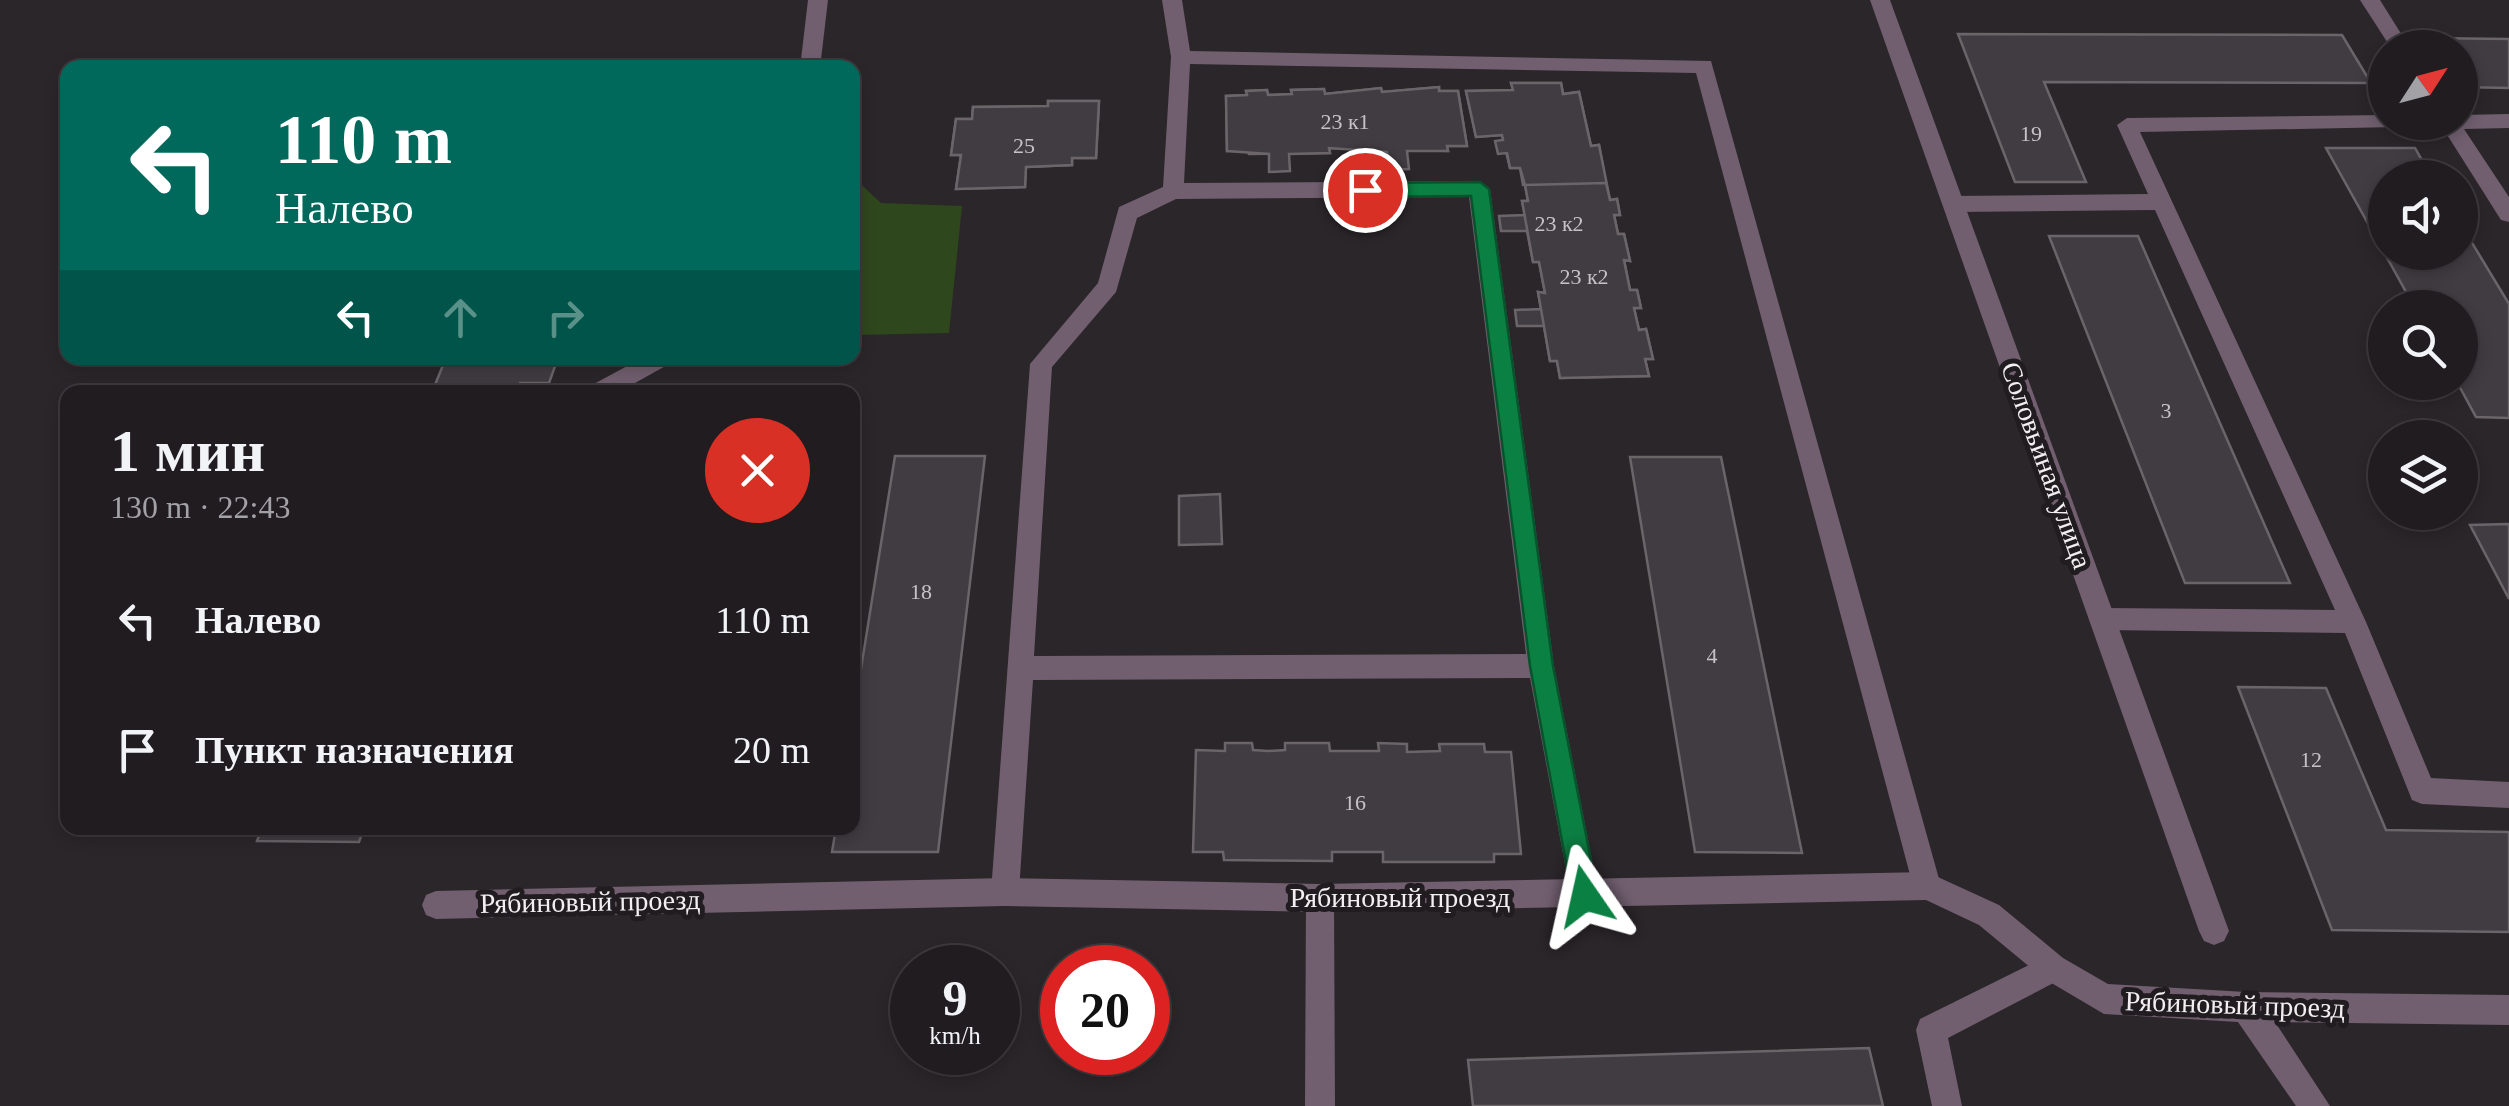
<!DOCTYPE html>
<html lang="ru">
<meta charset="utf-8">
<style>
body{margin:0;font-family:"Times New Roman",serif;background:#282529;color:#f1f3f6;height:100vh;display:flex;flex-direction:column;font-size:38px;white-space:nowrap}
*{box-sizing:border-box;margin:0}
p{font-size:32px;color:#a2a1a5}
.icon{flex:none;width:55px;height:55px;fill:none;stroke:currentColor;stroke-width:2;stroke-linecap:round;stroke-linejoin:round}
.map{position:relative;flex:1;overflow:hidden}
.sheet{position:absolute;left:60px;top:385px;width:800px;height:450px;display:flex;flex-direction:column;background:#201c20;border-radius:20px;box-shadow:0 5px 15px #0003,0 0 0 2px #3d3a3e}
.sheet>*{flex:none}
.guide{position:absolute;left:60px;top:60px;width:800px;height:305px;border-radius:20px;box-shadow:0 5px 15px #0003,0 0 0 2px #3d3a3e;background:#00695c;color:#fff;overflow:hidden}
.needle{width:65px;rotate:54deg}
.tools{position:absolute;left:2368px;top:30px;display:grid;gap:20px}
.tools a{display:grid;place-items:center;width:110px;height:110px;border-radius:50%;background:#201c20;box-shadow:0 5px 15px #0003,0 0 0 2px #3d3a3e;font-size:50px}
.speed{position:absolute;left:890px;top:945px;display:flex;gap:20px;font-size:50px;font-weight:700;text-align:center}
.speed>*{display:grid;place-content:center;width:130px;height:130px;border-radius:50%;background:#201c20;box-shadow:0 5px 15px #0003,0 0 0 2px #3d3a3e;line-height:1}
.speed small{font-size:25px;font-weight:400}
.speed .limit{border:15px solid #d22;background:#fff;color:#111}
.pin{position:absolute;display:grid;place-items:center;width:85px;height:85px;color:#fff;margin:-42px;border:5px solid #fff;border-radius:50%;box-shadow:0 2px 10px #0007}
.me{position:absolute;width:110px;margin:-55px;rotate:349deg;stroke-linejoin:round;filter:drop-shadow(0 0 8px #0008)}
.turn{display:flex;align-items:center;gap:35px;height:210px;padding:0 50px;font-size:45px}
.turn .icon{width:130px;height:130px;stroke-width:2.5}
.turn b{display:block;font-size:70px;line-height:85px}
.lanes{display:flex;align-items:center;height:95px;padding:0 50px;background:#0003;justify-content:center;gap:50px;direction:ltr}
.lanes .off{opacity:.35}
.round{display:grid;place-items:center;flex:none;width:105px;height:105px;border-radius:52px;background:#282529}
.headline{display:flex;align-items:center;justify-content:space-between;height:170px;padding:0 50px}
h1{font-size:60px;font-weight:700;line-height:75px}
ul{padding:0;list-style:none}
li{display:flex;align-items:center;gap:30px;height:130px;padding:0 50px}
li div{flex:1}
li b{display:block;font-size:38px}
li em{font-style:normal}
.map>svg:first-child{display:block}
</style>
<div class="map">
<svg width="2509" height="1106" viewBox="0 0 2509 1106">
<rect width="100%" height="100%" fill="#2b262a"/>
<path fill="#2f471d" d="M852,176L881,203L962,206L949,333L853,335Z"/>
<g fill="#413c41" stroke="#6b656a" stroke-width="2.5">
<path d="M1958,34L2342,35L2371,83L2044,82L2086,182H2015Z"/>
<path d="M2422,38L2509,39V88L2460,87V48H2428Z"/>
<path d="M1511,83H1561L1563,94L1579,92L1591,146L1599,145L1606,183L1523,185L1520,168H1510L1502,135L1476,137L1466,91L1513,90Z"/>
<path d="M1511,83H1561L1563,94L1579,92L1591,146L1599,145L1610,200L1617,199L1620,215H1614L1618,234H1624L1630,261L1624,260L1630,290H1637L1641,308H1634L1639,330L1646,329L1653,359H1645L1649,376L1560,378L1557,361H1550L1544,326H1517L1515,310L1541,309L1538,292L1545,293L1539,262H1533L1527,231H1501L1499,216L1525,215L1522,201H1528L1525,185L1520,168H1510L1507,153L1498,154L1495,141L1503,140L1502,135L1476,137L1466,91L1513,90Z"/>
<path d="M1439,87V91H1458L1467,146H1447L1448,151L1329,148L1330,153L1249,154V150L1227,151L1226,96L1247,95L1246,91L1267,90L1268,95L1292,94L1291,90L1324,89L1325,94L1381,88L1382,92Z"/>
<path d="M1439,87V91H1458L1467,146H1447L1448,151H1407L1409,169L1388,170L1387,152L1329,148L1330,153L1289,154L1290,171L1269,172V154L1227,151L1226,96L1247,95L1246,91L1267,90L1268,95L1292,94L1291,90L1324,89L1325,94L1381,88L1382,92Z"/>
<path d="M1048,101H1099L1096,158H1072V165L1026,167L1025,187L956,189L961,155H951L956,119H972L973,107L1048,106Z"/>
<path d="M1048,101H1099L1096,158H1072V165L1026,167L1025,187L956,189L961,155H951L956,119H972L973,107L1048,106Z"/>
<path d="M2326,148H2415L2432,178H2385V252H2460V223L2509,304V418L2476,417L2457,382H2460V308H2415Z"/>
<path d="M1606,183L1610,200L1617,199L1620,215H1614L1618,234H1624L1630,261L1624,260L1630,290H1637L1641,308H1634L1639,330L1646,329L1653,359H1645L1649,376L1560,378L1557,361H1550L1538,292L1545,293L1539,262H1533L1522,201H1528L1525,185Z"/>
<path d="M2049,236H2138L2290,583H2185Z"/>
<path d="M446,358H558L549,383H520L516,392H432Z"/>
<path d="M895,456H985L938,852H832L836,828H852V725Z"/>
<path d="M1630,457H1721L1802,853L1695,852Z"/>
<path d="M1220,494L1222,544L1179,545V496Z"/>
<path d="M2509,524V599L2470,525Z"/>
<path d="M2238,687L2326,688L2386,830L2509,832V932L2332,930Z"/>
<path d="M1225,743H1252L1253,750L1268,751L1285,750V743H1329L1330,751H1379L1378,743L1407,744V752L1440,751L1439,744H1484L1485,752H1511L1521,854H1494V862H1383V852H1332V861L1224,860L1223,852H1193L1196,750L1225,751Z"/>
<path d="M262,828H364L359,842L257,841Z"/>
<path d="M1869,1048L1883,1106H1473L1468,1060Z"/>
</g>
<g fill="none" stroke-linecap="round" stroke-linejoin="round">
<g fill="#715f6f" fill-rule="evenodd">
<path d="M808,0H828L820,68H800Z"/>
<path d="M1162,0H1182L1190,51L1711,61L1941,886L1937,896L1927,900L1917,896L1913,886L1696,73L1190,64L1184,183L1479,181L1490,189L1554,666L1599,896L1595,906L1585,910L1575,906L1571,896L1530,678L1033,680L1019,892L1015,902L1005,906L995,902L991,892L1030,364L1098,283L1119,207L1163,187L1171,57ZM1469,197L1526,654L1034,656L1052,367L1116,292L1137,218L1176,199Z"/>
<path d="M2360,0H2380L2410,48H2391Z"/>
<path d="M2509,114V128L2464,129L2509,197V222L2501,220L2439,122H2460V115Z"/>
<path d="M2385,115V122H2400L2397,127L2140,132L2366,622L2431,778L2509,782V808L2422,804L2412,800L2345,633L2102,630L2093,627L2089,619L2093,611L2102,608L2335,610L2155,210L1953,212L1942,204L1953,196L2148,194L2117,125L2127,118Z"/>
<path d="M642,358H672L669,364L619,392H589L592,385Z"/>
<path d="M1320,884L1330,888L1334,898L1335,1106H1305L1306,898L1310,888Z"/>
<path d="M2053,953L2063,958L2068,968L2063,978L1948,1038L1962,1106H1932L1916,1030L1920,1019Z"/>
</g>
<g fill="#715f6f" fill-rule="evenodd">
<path d="M1870,0H1890L2229,931L2224,941L2214,945L2204,941L2199,931Z"/>
<path d="M1927,872L1999,905L2063,958L2108,984L2246,992L2509,995V1025L2275,1022L2330,1106H2296L2238,1022L2104,1014L2043,978L1979,925L1926,900L1320,912L1005,906L436,919L426,915L422,905L426,895L436,891L1005,878L1320,884Z"/>
</g>
</g>
<path fill="#0b8043" stroke="#07532c" stroke-width="2.5" d="M1480,182L1489,189L1553,666L1598,896L1594,905L1585,909L1576,905L1572,896L1530,666L1471,196L1365,197L1355,190L1365,183Z"/>
<g text-anchor="middle" stroke-width="10" stroke-linejoin="round" paint-order="stroke">
<g font-size="22" fill="#c6c2c6">
<text x="1345" y="129">23 к1</text>
<text x="2031" y="141">19</text>
<text x="1024" y="153">25</text>
<text x="1559" y="231">23 к2</text>
<text x="1584" y="284">23 к2</text>
<text x="2166" y="418">3</text>
<text x="921" y="599">18</text>
<text x="1712" y="663">4</text>
<text x="2311" y="767">12</text>
<text x="1355" y="810">16</text>
</g>
<g font-size="28" fill="#f2eff2" stroke="#211c20">
<text transform="translate(2047 465) rotate(70)" y="10">Соловьиная улица</text>
<text x="1400" y="907">Рябиновый проезд</text>
<text transform="translate(590 901) rotate(-1)" y="10">Рябиновый проезд</text>
<text transform="translate(2235 1004) rotate(2)" y="10">Рябиновый проезд</text>
</g>
</g>
</svg>
<div class="tools">
<a><svg class="needle" viewBox="-14 -14 28 28"><path d="M0-13l5 13h-10z" fill="#e53935"/><path d="M0 13l5-13h-10z" fill="#a2a1a5"/></svg></a>
<a><svg class="icon" aria-label="sound" viewBox="0 0 24 24"><path d="M4 9h4l5-4v14l-5-4H4zM17 9q2 3 0 6"/></svg></a>
<a><svg class="icon" aria-label="search" viewBox="0 0 24 24"><circle cx="10" cy="10" r="6"/><path d="M15 15l6 6"/></svg></a>
<a><svg class="icon" aria-label="layers" viewBox="0 0 24 24"><path d="M12 4l9 5-9 5-9-5zM3 14l9 5 9-5"/></svg></a>
</div>
<div class="speed"><div>9<small>km/h</small></div><div class="limit">20</div></div>
<div class="pin" style="left:1365px;top:190px;background:#d93025"><svg class="icon" aria-label="arrive" viewBox="0 0 24 24"><path d="M6 21V4h12l-3 4 3 4H6"/></svg></div>
<svg class="me" style="left:1585px;top:896px" viewBox="-20 -20 40 40"><path d="M0-17L14 15 0 8-14 15z" fill="#0b8043" stroke="#fff" stroke-width="4"/></svg>
<div class="guide">
<div class="turn"><svg class="icon" aria-label="left" viewBox="0 0 24 24"><path d="M17 20v-9H6M10 6l-5 5 5 5"/></svg><div><b>110 m</b>Налево</div></div>
<div class="lanes"><svg class="icon" aria-label="left" viewBox="0 0 24 24"><path d="M17 20v-9H6M10 6l-5 5 5 5"/></svg><svg class="icon off" aria-label="ahead" viewBox="0 0 24 24"><path d="M12 20V5M6 11l6-6 6 6"/></svg><svg class="icon off" aria-label="right" viewBox="0 0 24 24"><path d="M7 20v-9h11M14 6l5 5-5 5"/></svg></div>
</div>
<section class="sheet">
<div class="headline"><div><h1>1 мин</h1><p>130 m · 22:43</p></div><a class="round" style="background:#d93025;color:#fff"><svg class="icon" aria-label="close" viewBox="0 0 24 24"><path d="M6 6l12 12M18 6L6 18"/></svg></a></div>
<ul>
<li><svg class="icon" aria-label="left" viewBox="0 0 24 24"><path d="M17 20v-9H6M10 6l-5 5 5 5"/></svg><div><b>Налево</b></div><em>110 m</em></li>
<li><svg class="icon" aria-label="arrive" viewBox="0 0 24 24"><path d="M6 21V4h12l-3 4 3 4H6"/></svg><div><b>Пункт назначения</b></div><em>20 m</em></li>
</ul>
</section>
</div>
